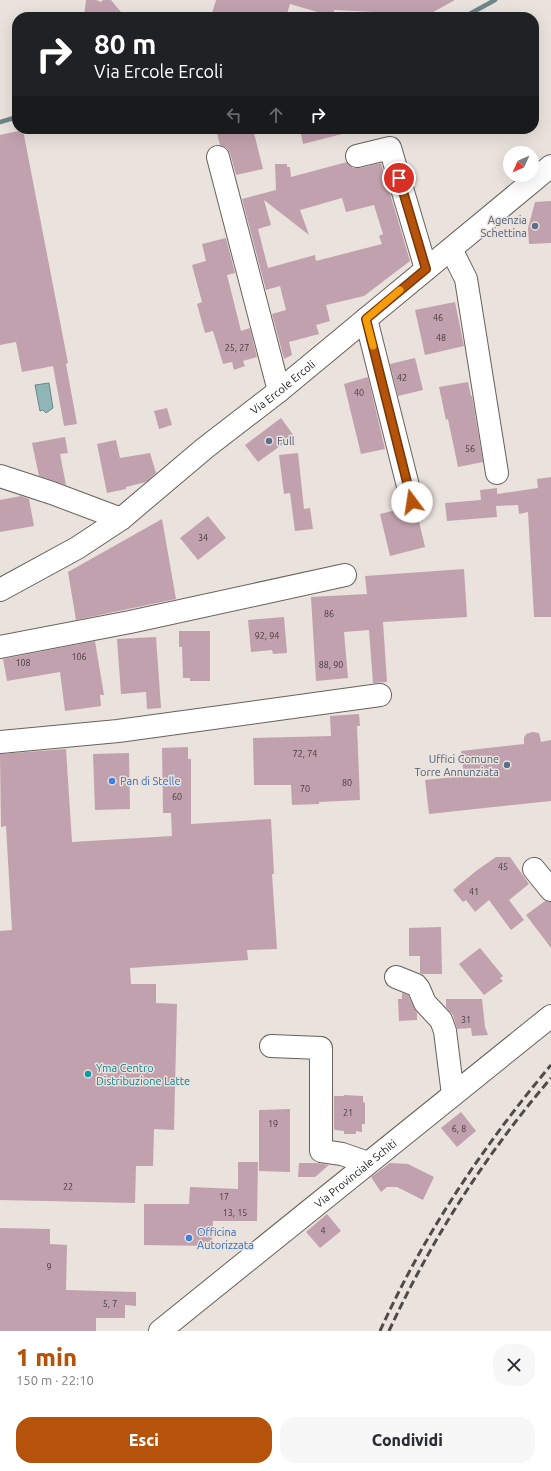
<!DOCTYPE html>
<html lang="it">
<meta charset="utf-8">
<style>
body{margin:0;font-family:Ubuntu,sans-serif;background:#f7f7f7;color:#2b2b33;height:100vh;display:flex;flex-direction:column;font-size:15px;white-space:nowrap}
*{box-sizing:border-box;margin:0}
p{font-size:13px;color:#7c7c81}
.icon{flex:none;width:22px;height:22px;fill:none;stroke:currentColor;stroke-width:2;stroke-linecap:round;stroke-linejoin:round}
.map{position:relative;height:1331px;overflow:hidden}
.sheet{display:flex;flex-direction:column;background:#fff;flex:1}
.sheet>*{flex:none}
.hud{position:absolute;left:12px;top:12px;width:527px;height:122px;border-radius:16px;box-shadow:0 4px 16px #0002;background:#202124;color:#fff;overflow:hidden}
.needle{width:26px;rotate:225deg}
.controls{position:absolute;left:503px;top:146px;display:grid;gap:8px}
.controls a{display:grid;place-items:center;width:36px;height:36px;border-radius:50%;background:#fff;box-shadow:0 4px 16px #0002;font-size:20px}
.pin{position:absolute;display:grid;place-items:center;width:34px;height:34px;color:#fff;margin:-17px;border:2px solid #fff;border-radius:50%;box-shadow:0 1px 4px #0007}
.me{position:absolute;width:44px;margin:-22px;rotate:346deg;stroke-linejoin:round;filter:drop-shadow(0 0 3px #0008)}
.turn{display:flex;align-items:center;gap:14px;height:84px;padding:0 16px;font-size:18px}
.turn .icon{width:52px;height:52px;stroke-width:2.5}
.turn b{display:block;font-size:28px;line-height:34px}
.lanes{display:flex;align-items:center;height:38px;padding:0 16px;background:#0003;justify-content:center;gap:20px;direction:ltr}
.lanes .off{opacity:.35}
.round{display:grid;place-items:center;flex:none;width:42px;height:42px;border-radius:16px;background:#f7f7f7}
.summary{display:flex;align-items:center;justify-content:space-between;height:68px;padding:0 16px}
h1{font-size:24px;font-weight:800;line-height:30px;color:#b45309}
.button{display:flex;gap:8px;margin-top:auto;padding:8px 16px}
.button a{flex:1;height:46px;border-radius:16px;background:#b45309;color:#fff;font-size:16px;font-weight:800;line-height:46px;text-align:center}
.button a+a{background:#f7f7f7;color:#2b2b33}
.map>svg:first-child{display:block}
</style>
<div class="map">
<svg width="551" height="1331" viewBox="0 0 551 1331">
<rect width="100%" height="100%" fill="#eae2dc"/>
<path fill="#90b5b7" stroke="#6d8687" d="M49,383L53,408L46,413L43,410L40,411L35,385Z"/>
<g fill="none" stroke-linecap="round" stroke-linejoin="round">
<g stroke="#6d8687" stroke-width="4.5">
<path d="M464,17L495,0"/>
<path d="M0,122L17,117"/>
</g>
</g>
<g fill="#c1a1ad" fill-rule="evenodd">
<path d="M86,0H96L101,2L103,0H111L125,17H84Z"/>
<path d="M216,0H455L424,17H375V12L334,10V17H320L321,13L290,4L286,17H211Z"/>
<path d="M216,129H253L263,169L236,175L230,153L227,148L220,145Z"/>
<path d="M300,129H345L346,133L303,144Z"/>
<path d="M23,130L68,363L66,364L77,424L64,426L53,366L22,372L16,342L0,345V135Z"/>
<path d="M347,162L353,168H360L381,163L410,261L364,296L326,305L330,321L316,325L319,334L289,342L292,355L284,359L272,314L286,310L280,286L266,290L242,199L276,190L275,164H287V167H290L291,177ZM342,198L346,212L374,205L383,234L379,236L382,244L316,261L315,255L268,268L258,229L271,225L264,200L309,235L300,210Z"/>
<path d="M551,201V243L529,244L528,228L535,202Z"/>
<path d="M226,238L235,273L227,275L241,331L250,328L257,357L243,361L245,366L234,370L232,362L223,364L213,331L205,333L197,304L202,302L192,265L206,261L202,244Z"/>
<path d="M455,302L464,346L425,355L415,310Z"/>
<path d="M415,358L423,390L398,396L390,364Z"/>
<path d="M368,377L385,449L361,454L344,384Z"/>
<path d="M468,382L471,396H472L483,462L458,467L448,419L446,420L439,387Z"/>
<path d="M167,408L172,425L159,429L154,411Z"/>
<path d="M281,418L294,436L258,462L245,445Z"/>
<path d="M65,437L68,453L60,454L66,485L39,476L32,443Z"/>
<path d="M116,440L120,458L150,453L156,473L146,482L126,487V489L107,493L97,444Z"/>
<path d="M298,453L304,509L310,508L313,529L295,531L290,493L284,494L279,455Z"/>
<path d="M551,477V617H534L528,512L519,514L518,505L496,506L497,517L447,521L445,503L481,500L480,490L497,488V494L538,488L537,479Z"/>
<path d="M21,496L29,499L34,526L0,532V500Z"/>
<path d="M400,509L401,514L406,513L409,514L417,513L425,547L390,556L380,514Z"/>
<path d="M208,516L226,538L198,560L180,538Z"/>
<path d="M162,519L176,599L76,620L68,572Z"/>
<path d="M464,569L467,617L383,622L387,682L373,683L369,630L344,632L348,678L316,681L311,597L367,594L365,576Z"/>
<path d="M284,617L287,653L273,654L272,650L251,652L248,620Z"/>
<path d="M179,631H210V681H190V678H183L182,647H179Z"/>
<path d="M156,637L161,708L147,709L146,692L121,694L117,639Z"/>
<path d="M95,641L104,695H100L101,706L65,711L60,672L7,681L3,659Z"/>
<path d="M359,714L360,726H357L360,800L319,802V804L292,805L291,785H254L253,738L331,736L330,716Z"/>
<path d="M532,732L539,733L541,742L551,740V801L429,814L425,780L464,776L461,751L524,744V738L526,734Z"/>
<path d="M188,747V759H191V824L271,819L274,874H272L277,949L247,950L248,960L130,968L131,984H156V1003L177,1004L174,1130L154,1129L153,1166H136L135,1203L0,1200V931L12,930L6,826L1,827L0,754L66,749L72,842L172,836L171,813H163L162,748Z"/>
<path d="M129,753L130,809L95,810L93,754Z"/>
<path d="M496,857H510L529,884L509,900L524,920L511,930L489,900L475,912L466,900L463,902L453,890L476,871Z"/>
<path d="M545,901L551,902V948L526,915Z"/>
<path d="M441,927L442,974H422L420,973V956H409V928Z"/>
<path d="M480,948L503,976L500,978L503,981L484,995L459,964Z"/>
<path d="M402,993L408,995L417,1013V1020L399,1021L398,999H402Z"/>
<path d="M446,999H482L485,1027L488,1035L472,1036L471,1028L457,1029L453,1015L446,1007Z"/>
<path d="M344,1095L363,1096V1102L365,1103V1124H362V1132L356,1131V1134H344V1131L335,1130L334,1129V1096H344Z"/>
<path d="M290,1109V1172L259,1171V1110Z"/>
<path d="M461,1112L476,1131L457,1147L441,1128Z"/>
<path d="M238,1162H258L257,1221H213L212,1246L144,1245V1204H189L190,1187L238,1189Z"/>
<path d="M299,1163H317L329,1165L315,1177H298Z"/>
<path d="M390,1163L408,1164L434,1177L423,1200L397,1187H387L381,1192L371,1177Z"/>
<path d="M327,1214L341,1231L320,1248L306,1232Z"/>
<path d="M0,1228L50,1229V1244L67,1245L66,1290L136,1292V1306L125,1305V1318H96V1331H0Z"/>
</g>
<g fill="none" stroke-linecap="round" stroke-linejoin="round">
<defs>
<g id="minor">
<path d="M357,156L390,148L426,269"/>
<path d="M218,157L279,391"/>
<path d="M451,249L466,279L497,473"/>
<path d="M366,319L412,502"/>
<path d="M0,476L52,493L121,519"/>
<path id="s1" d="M0,590L77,548L121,519L205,448L279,391L551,166"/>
<path d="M0,647L130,622L345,575"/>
<path d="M0,742L118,731L380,695"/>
<path d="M534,869L551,890"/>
<path d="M396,977L416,985L419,989L425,1003L441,1020L445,1031L453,1095"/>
<path d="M271,1046L321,1048V1151L342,1154L368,1163"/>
<path id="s2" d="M160,1331L551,1016"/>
</g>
</defs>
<use href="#minor" stroke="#68615c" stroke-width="24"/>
<use href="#minor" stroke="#fff" stroke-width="22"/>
<g stroke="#4f4b48" stroke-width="3" stroke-dasharray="8 4" stroke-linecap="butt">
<path d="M380,1331C424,1234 483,1146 551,1065"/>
<path d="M389,1331C431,1240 486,1154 551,1078"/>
</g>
</g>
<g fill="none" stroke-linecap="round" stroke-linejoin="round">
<defs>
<path id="route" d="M399,178L426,269L366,319L412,502"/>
</defs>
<use href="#route" stroke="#753606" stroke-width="10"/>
<use href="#route" stroke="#b45309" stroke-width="7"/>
<path stroke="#f59e0b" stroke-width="7" d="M373,346L366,319L400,290"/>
</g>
<g fill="#5c6f8a" stroke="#eae2dc" stroke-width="1.5">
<circle cx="535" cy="226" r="4"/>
<circle cx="269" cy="441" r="4"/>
<circle cx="507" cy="765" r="4"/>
</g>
<g fill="#3f7fe0" stroke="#eae2dc" stroke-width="1.5">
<circle cx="112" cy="781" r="4"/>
<circle cx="189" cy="1238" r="4"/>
</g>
<circle fill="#0f9aa8" stroke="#eae2dc" stroke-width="1.5" cx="88" cy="1074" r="4"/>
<g text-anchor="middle" stroke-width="3" stroke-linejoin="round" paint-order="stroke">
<g font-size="9" fill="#453b3c">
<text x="438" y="321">46</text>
<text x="441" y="341">48</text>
<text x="237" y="351">25, 27</text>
<text x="402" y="381">42</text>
<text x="359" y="396">40</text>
<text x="470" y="452">56</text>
<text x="203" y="541">34</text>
<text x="329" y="617">86</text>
<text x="267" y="639">92, 94</text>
<text x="79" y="660">106</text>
<text x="23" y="666">108</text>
<text x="331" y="668">88, 90</text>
<text x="305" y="757">72, 74</text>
<text x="347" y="786">80</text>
<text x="305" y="792">70</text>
<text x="177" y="800">60</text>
<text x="503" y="870">45</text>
<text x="474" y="895">41</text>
<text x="466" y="1023">31</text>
<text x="348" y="1116">21</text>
<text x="273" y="1127">19</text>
<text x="459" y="1132">6, 8</text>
<text x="68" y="1190">22</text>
<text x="224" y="1200">17</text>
<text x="235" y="1216">13, 15</text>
<text x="323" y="1234">4</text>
<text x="49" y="1270">9</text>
<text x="110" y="1307">5, 7</text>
</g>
<g font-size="11" fill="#4e5e75" stroke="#eae2dc" text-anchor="end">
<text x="527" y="224">Agenzia<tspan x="527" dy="13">Schettina</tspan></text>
<text x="277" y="445" text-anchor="start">Full</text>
<text x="499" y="763">Uffici Comune<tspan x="499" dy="13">Torre Annunziata</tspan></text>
</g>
<g font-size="11" fill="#1c1917" stroke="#eae2dc">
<text dy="4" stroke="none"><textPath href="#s1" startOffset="349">Via Ercole Ercoli</textPath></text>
<text dy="4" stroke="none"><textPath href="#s2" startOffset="251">Via Provinciale Schiti</textPath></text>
</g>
<g font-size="11" fill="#366cbe" stroke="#eae2dc" text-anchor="start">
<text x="120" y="785">Pan di Stelle</text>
<text x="197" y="1236">Officina<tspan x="197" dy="13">Autorizzata</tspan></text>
</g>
<g font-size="11" fill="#0d838f" stroke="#eae2dc" text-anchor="start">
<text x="96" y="1072">Yma Centro<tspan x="96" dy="13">Distribuzione Latte</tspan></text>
</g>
</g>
</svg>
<div class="controls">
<a><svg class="needle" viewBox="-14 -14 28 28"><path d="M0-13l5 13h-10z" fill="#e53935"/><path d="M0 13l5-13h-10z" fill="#7c7c81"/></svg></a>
</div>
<div class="pin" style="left:399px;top:178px;background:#d93025"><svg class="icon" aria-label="arrive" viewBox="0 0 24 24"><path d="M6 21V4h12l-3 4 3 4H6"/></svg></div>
<svg class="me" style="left:412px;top:502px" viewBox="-20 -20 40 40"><circle r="19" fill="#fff"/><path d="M0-13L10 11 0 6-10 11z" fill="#b45309"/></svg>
<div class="hud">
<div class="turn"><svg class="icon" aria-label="right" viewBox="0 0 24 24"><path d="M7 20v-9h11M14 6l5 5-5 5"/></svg><div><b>80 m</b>Via Ercole Ercoli</div></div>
<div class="lanes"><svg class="icon off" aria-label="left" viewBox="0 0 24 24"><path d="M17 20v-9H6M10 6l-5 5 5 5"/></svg><svg class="icon off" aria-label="ahead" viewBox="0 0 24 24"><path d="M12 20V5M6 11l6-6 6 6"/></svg><svg class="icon" aria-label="right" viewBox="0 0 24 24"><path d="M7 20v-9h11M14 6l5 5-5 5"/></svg></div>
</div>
</div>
<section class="sheet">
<div class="summary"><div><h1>1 min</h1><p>150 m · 22:10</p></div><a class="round"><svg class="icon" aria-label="close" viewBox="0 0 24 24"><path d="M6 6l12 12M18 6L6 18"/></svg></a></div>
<div class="button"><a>Esci</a><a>Condividi</a></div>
</section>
